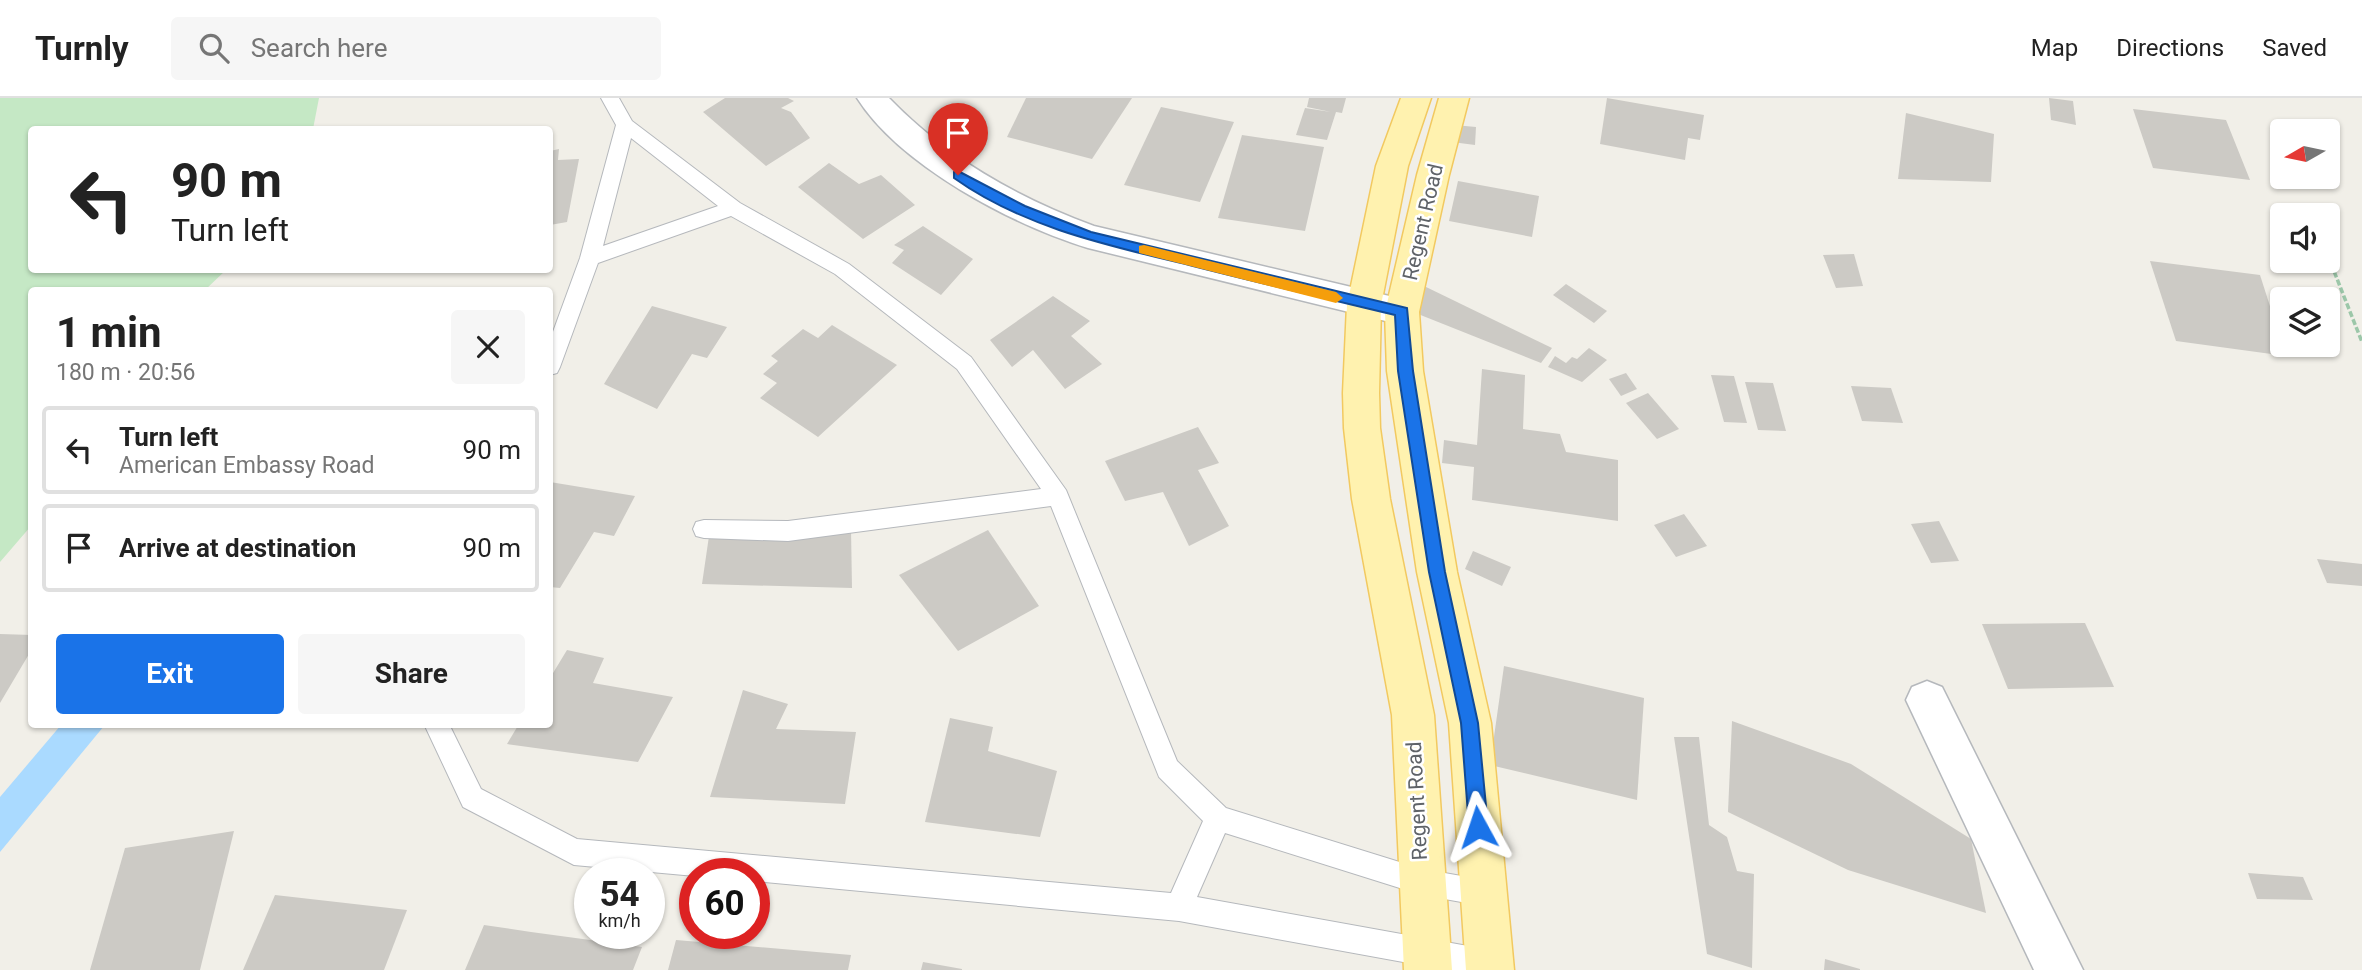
<!DOCTYPE html>
<meta charset="utf-8">
<style>
body{margin:0;font-family:Roboto,sans-serif;background:#f6f6f6;color:#222;height:100vh;display:flex;flex-direction:column;font-size:26px;white-space:nowrap}
*{box-sizing:border-box;margin:0}
p{font-size:23px;color:#767676}
.icon{flex:none;width:38px;height:38px;fill:none;stroke:currentColor;stroke-width:2;stroke-linecap:round;stroke-linejoin:round}
.map{position:relative;flex:1;overflow:hidden}
.panel{position:absolute;left:28px;top:189px;width:525px;height:441px;display:flex;flex-direction:column;background:#fff;border-radius:7px;box-shadow:0 2px 5px #0004}
.panel>*{flex:none}
.top-card{position:absolute;left:28px;top:28px;width:525px;height:147px;border-radius:7px;box-shadow:0 2px 5px #0004;background:#fff;color:#222;overflow:hidden}
.needle{width:46px;rotate:261deg}
.tools{position:absolute;left:2270px;top:21px;display:grid;gap:14px}
.tools a{display:grid;place-items:center;width:70px;height:70px;border-radius:7px;background:#fff;box-shadow:0 2px 5px #0004;font-size:35px}
.speed{position:absolute;left:574px;top:760px;display:flex;gap:14px;font-size:35px;font-weight:700;text-align:center}
.speed>*{display:grid;place-content:center;width:91px;height:91px;border-radius:50%;background:#fff;box-shadow:0 2px 5px #0004;line-height:1}
.speed small{font-size:18px;font-weight:400}
.speed .limit{border:10px solid #d22;background:#fff;color:#111}
.pin{position:absolute;display:grid;place-items:center;width:60px;height:60px;color:#fff;margin:-72px -30px;border-radius:50% 50% 50% 0;rotate:-45deg;box-shadow:0 0 7px #0007}
.pin .icon{rotate:45deg}
.me{position:absolute;width:77px;margin:-38px;rotate:355deg;stroke-linejoin:round;filter:drop-shadow(0 0 5px #0008)}
.turn{display:flex;align-items:center;gap:24px;height:147px;padding:0 28px;font-size:32px}
.turn .icon{width:91px;height:91px;stroke-width:2.5}
.turn b{display:block;font-size:49px;line-height:60px}
.round{display:grid;place-items:center;flex:none;width:74px;height:74px;border-radius:7px;background:#f6f6f6}
.summary{display:flex;align-items:center;justify-content:space-between;height:119px;padding:0 28px}
h1{font-size:42px;font-weight:700;line-height:52px}
.cta{display:flex;gap:14px;margin-top:auto;padding:14px 28px}
.cta a{flex:1;height:80px;border-radius:7px;background:#1a73e8;color:#fff;font-size:28px;font-weight:700;line-height:80px;text-align:center}
.cta a+a{background:#f6f6f6;color:#222}
ul{padding:0;list-style:none}
li{display:flex;align-items:center;gap:21px;height:88px;margin:0 14px 10px;padding:0 14px;border:4px solid #e0e0e0;border-radius:7px}
li div{flex:1}
li b{display:block;font-size:26px}
li em{font-style:normal}
header{display:flex;align-items:center;gap:42px;box-sizing:border-box;height:98px;padding:0 35px;background:#fff;border-bottom:2px solid #e0e0e0}
header strong{font-size:33px}
nav{display:flex;gap:38px;margin-inline-start:auto;font-size:24px}
.search{width:490px;height:63px;background:#f6f6f6;display:flex;align-items:center;gap:18px;box-sizing:border-box;padding:0 24px;border-radius:7px;color:#767676;font-size:26px}
.map>svg:first-child{display:block}
</style>
<header>
<strong>Turnly</strong>
<div class="search"><svg class="icon" aria-label="search" viewBox="0 0 24 24"><circle cx="10" cy="10" r="6"/><path d="M15 15l6 6"/></svg>Search here</div>
<nav><a>Map</a><a>Directions</a><a>Saved</a></nav>
</header>
<div class="map">
<svg width="2362" height="872" viewBox="0 0 2362 872">
<rect width="100%" height="100%" fill="#f1efe8"/>
<path fill="#c5e8c5" d="M0,0H319L313,31L32,32V172H226L205,192H32L31,428L0,464Z"/>
<path fill="#aadaff" d="M99,626L104,628L0,754V699L61,627Z"/>
<g fill="#cccac5">
<path d="M725,0H788L794,3L781,10L791,14L810,40L766,68L703,14Z"/>
<path d="M1026,0H1132L1092,61L1007,39Z"/>
<path d="M1309,0H1346L1342,15L1336,14L1327,42L1296,37L1305,10L1331,14L1307,9Z"/>
<path d="M1607,0L1704,17L1700,42L1688,40L1685,62L1600,46Z"/>
<path d="M2049,0L2073,3L2076,27L2051,22Z"/>
<path d="M1161,9L1234,24L1200,104L1124,87Z"/>
<path d="M2133,11L2226,22L2250,82L2153,70Z"/>
<path d="M1906,15L1994,36L1991,84L1898,81Z"/>
<path d="M1454,27L1476,29L1475,47L1452,44Z"/>
<path d="M1242,37L1324,49L1305,133L1218,120Z"/>
<path d="M559,51L558,62L579,61L567,124L550,127V53Z"/>
<path d="M829,65L859,86L881,77L915,107L863,141L798,89Z"/>
<path d="M1458,83L1539,98L1532,139L1449,123Z"/>
<path d="M923,128L973,161L941,197L892,165L904,152L894,147Z"/>
<path d="M1854,156L1863,188L1836,190L1823,157Z"/>
<path d="M2150,163L2260,177L2286,258L2176,243Z"/>
<path d="M1566,186L1607,213L1594,225L1553,197Z"/>
<path d="M1424,188L1552,250L1541,265L1408,212Z"/>
<path d="M1053,198L1090,223L1071,238L1102,266L1065,291L1033,252L1012,269L990,242Z"/>
<path d="M652,208L727,229L707,260L692,256L657,311L604,286Z"/>
<path d="M832,227L897,267L818,339L760,300L777,285L763,276L778,263L771,258L803,231L818,240Z"/>
<path d="M1589,250L1607,262L1582,284L1548,269L1555,258L1566,265L1572,259L1577,261Z"/>
<path d="M1482,271L1525,277L1523,331L1560,336L1566,354L1618,362V423L1472,402L1474,369L1442,365L1444,342L1477,347Z"/>
<path d="M1626,275L1637,291L1621,298L1609,281Z"/>
<path d="M1711,277L1734,278L1747,325L1724,324Z"/>
<path d="M1745,284L1773,285L1786,333L1758,332Z"/>
<path d="M1851,288L1891,290L1903,325L1862,323Z"/>
<path d="M1648,295L1679,331L1657,341L1626,305Z"/>
<path d="M1198,329L1219,365L1198,372L1229,428L1189,448L1163,394L1125,403L1105,363Z"/>
<path d="M550,384L635,398L614,438L594,434L560,490L550,489Z"/>
<path d="M1684,416L1707,448L1676,459L1654,427Z"/>
<path d="M1939,423L1959,463L1931,465L1911,426Z"/>
<path d="M851,431L852,490L702,486L709,438Z"/>
<path d="M988,432L1039,508L958,553L899,477Z"/>
<path d="M1473,453L1511,469L1502,488L1465,471Z"/>
<path d="M2317,461L2362,466V488L2327,485Z"/>
<path d="M2085,525L2114,589L2008,591L1982,526Z"/>
<path d="M0,536L32,537V551L0,605Z"/>
<path d="M567,552L604,560L593,585L673,599L638,664L507,646L519,626H550V580Z"/>
<path d="M1504,568L1644,600L1637,702L1490,667Z"/>
<path d="M743,592L788,606L776,631L856,634L845,706L710,699Z"/>
<path d="M950,620L993,629L988,653L1057,673L1040,739L925,724Z"/>
<path d="M1732,623L1851,666L1971,741L1986,815L1848,772L1728,714Z"/>
<path d="M1674,639H1699L1709,727L1727,739L1737,773L1754,776L1752,870L1707,856Z"/>
<path d="M234,733L200,872H90L125,750Z"/>
<path d="M2248,775L2303,779L2313,802L2257,801Z"/>
<path d="M275,797L407,812L384,872H243Z"/>
<path d="M484,827L531,834L642,849L633,872H465Z"/>
<path d="M676,842L851,857L848,872H668Z"/>
<path d="M1825,861L1860,871V872H1824Z"/>
<path d="M923,864L962,871V872H921Z"/>
</g>
<g fill="none" stroke-linecap="round" stroke-linejoin="round">
<defs>
<path id="service" d="M601,0H619L632,23L740,105L849,166L971,259L1066,392L1177,663L1226,710L1422,771L1484,782L1494,786L1497,795L1494,804L1484,808L1422,797L1225,735L1197,799L1490,852L1500,856L1504,866L1501,872H1447L1179,823L754,783V775H695V778L574,767L463,709L424,626H449L481,691L577,741L1171,795L1203,723L1159,679L1051,408L788,443L704,440L696,438L693,431L696,424L704,422L788,423L1041,391L957,271L835,176L731,118L598,165L560,269L557,275L550,277V242L580,160L616,27ZM631,40L718,108L603,148Z"/>
<path id="minor" d="M1927,583L1942,589L2083,872H2034L1906,602L1912,589Z"/>
<path id="tertiary" d="M857,0H889C947,60 1016,99 1094,128L1402,201L1414,205L1419,214L1414,223L1402,227L1088,150C1013,127 900,68 857,0Z"/>
<g id="primary">
<path d="M1401,0H1431L1408,68L1381,207L1379,295L1380,330L1390,401L1434,617L1452,872H1404L1392,617L1352,401L1344,330L1343,295L1347,207L1376,68Z"/>
<path d="M1439,0H1469L1449,77L1419,214L1423,273L1457,474L1491,625L1514,872H1466L1449,625L1417,474L1387,273L1385,214L1417,77Z"/>
</g>
</defs>
<use href="#service" stroke="#b5b8bc" stroke-width="2"/>
<use href="#minor" stroke="#b5b8bc" stroke-width="3"/>
<use href="#tertiary" stroke="#b5b8bc" stroke-width="3"/>
<use href="#primary" stroke="#f2c960" stroke-width="3"/>
<path stroke="#9cc7a9" stroke-width="3.5" stroke-dasharray="6 2.5" stroke-linecap="butt" d="M2328,158L2362,244"/>
<use href="#service" fill="#fff" fill-rule="evenodd"/>
<use href="#minor" fill="#fff" fill-rule="evenodd"/>
<use href="#tertiary" fill="#fff" fill-rule="evenodd"/>
<use href="#primary" fill="#fff2af" fill-rule="evenodd"/>
</g>
<path fill="#1a73e8" stroke="#114b97" stroke-width="2" d="M958,73L1025,108L1091,134L1407,210L1413,273L1445,474L1478,625L1488,729L1485,735L1478,738L1472,735L1469,729L1461,625L1429,474L1398,273L1395,217C1328,201 1260,185 1193,168C1111,148 1024,130 954,80V74Z"/>
<path fill="#f59e0b" d="M1144,147L1336,194L1343,200L1336,205L1139,155V148Z"/>
<g text-anchor="middle" stroke-width="5" stroke-linejoin="round" paint-order="stroke">
<g font-size="21" fill="#5f6368" stroke="#fff">
<text transform="translate(1423 124) rotate(-77)" y="7">Regent Road</text>
<text transform="translate(1417 703) rotate(-93)" y="7">Regent Road</text>
</g>
</g>
</svg>
<div class="tools">
<a><svg class="needle" viewBox="-14 -14 28 28"><path d="M0-13l5 13h-10z" fill="#e53935"/><path d="M0 13l5-13h-10z" fill="#767676"/></svg></a>
<a><svg class="icon" aria-label="sound" viewBox="0 0 24 24"><path d="M4 9h4l5-4v14l-5-4H4zM17 9q2 3 0 6"/></svg></a>
<a><svg class="icon" aria-label="layers" viewBox="0 0 24 24"><path d="M12 4l9 5-9 5-9-5zM3 14l9 5 9-5"/></svg></a>
</div>
<div class="speed"><div>54<small>km/h</small></div><div class="limit">60</div></div>
<div class="pin" style="left:958px;top:77px;background:#d93025"><svg class="icon" aria-label="arrive" viewBox="0 0 24 24"><path d="M6 21V4h12l-3 4 3 4H6"/></svg></div>
<svg class="me" style="left:1478px;top:729px" viewBox="-20 -20 40 40"><path d="M0-17L14 15 0 8-14 15z" fill="#1a73e8" stroke="#fff" stroke-width="4"/></svg>
<div class="top-card">
<div class="turn"><svg class="icon" aria-label="left" viewBox="0 0 24 24"><path d="M17 20v-9H6M10 6l-5 5 5 5"/></svg><div><b>90 m</b>Turn left</div></div>
</div>
<section class="panel">
<div class="summary"><div><h1>1 min</h1><p>180 m · 20:56</p></div><a class="round"><svg class="icon" aria-label="close" viewBox="0 0 24 24"><path d="M6 6l12 12M18 6L6 18"/></svg></a></div>
<ul>
<li><svg class="icon" aria-label="left" viewBox="0 0 24 24"><path d="M17 20v-9H6M10 6l-5 5 5 5"/></svg><div><b>Turn left</b><p>American Embassy Road</p></div><em>90 m</em></li>
<li><svg class="icon" aria-label="arrive" viewBox="0 0 24 24"><path d="M6 21V4h12l-3 4 3 4H6"/></svg><div><b>Arrive at destination</b></div><em>90 m</em></li>
</ul>
<div class="cta"><a>Exit</a><a>Share</a></div>
</section>
</div>
